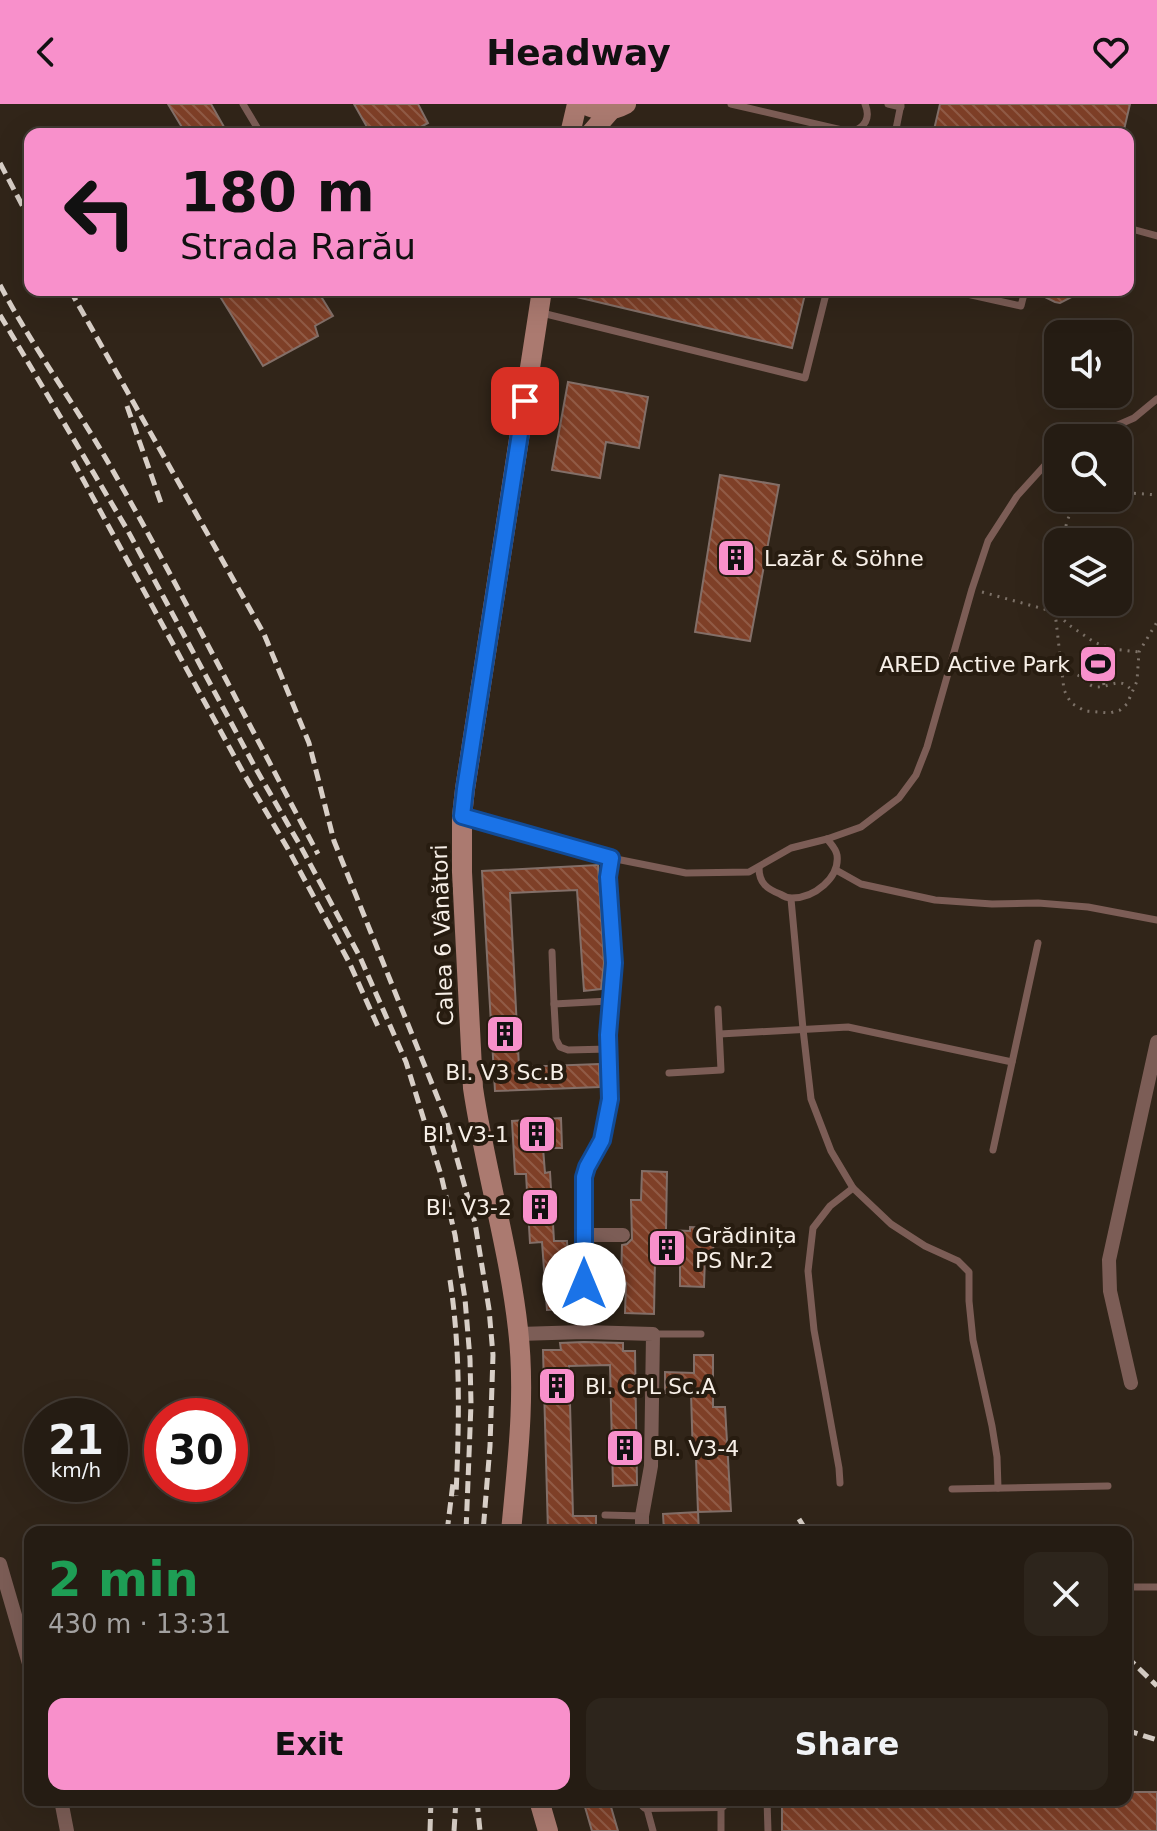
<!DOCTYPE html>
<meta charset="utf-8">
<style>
body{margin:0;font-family:"DejaVu Sans",sans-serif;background:#2d251c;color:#f1f3f6;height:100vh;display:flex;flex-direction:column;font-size:30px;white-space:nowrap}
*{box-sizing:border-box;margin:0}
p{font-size:26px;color:#a3a1a0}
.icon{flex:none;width:44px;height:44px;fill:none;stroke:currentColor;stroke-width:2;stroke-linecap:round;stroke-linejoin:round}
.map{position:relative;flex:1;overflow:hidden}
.details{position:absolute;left:24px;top:1422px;width:1108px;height:280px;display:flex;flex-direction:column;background:#251c13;border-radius:16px;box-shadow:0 8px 32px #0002,0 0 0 2px #423a33}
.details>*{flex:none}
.hud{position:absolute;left:24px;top:24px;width:1110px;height:168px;border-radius:16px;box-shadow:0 8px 32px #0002,0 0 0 2px #423a33;background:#f890cb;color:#111;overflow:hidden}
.fabs{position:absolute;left:1044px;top:216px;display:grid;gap:16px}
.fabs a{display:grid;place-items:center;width:88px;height:88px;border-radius:16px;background:#251c13;box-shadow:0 8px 32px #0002,0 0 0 2px #423a33;font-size:40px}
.speed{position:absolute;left:24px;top:1294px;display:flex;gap:16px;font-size:40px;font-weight:700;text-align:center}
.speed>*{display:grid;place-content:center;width:104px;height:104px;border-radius:50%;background:#251c13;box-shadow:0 8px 32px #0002,0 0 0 2px #423a33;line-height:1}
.speed small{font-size:20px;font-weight:400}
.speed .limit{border:12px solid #d22;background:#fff;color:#111}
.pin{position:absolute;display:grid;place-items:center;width:68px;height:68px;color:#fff;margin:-34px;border-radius:16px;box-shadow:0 4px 12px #0006}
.me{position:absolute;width:88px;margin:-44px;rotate:0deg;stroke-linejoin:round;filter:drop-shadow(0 0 6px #0008)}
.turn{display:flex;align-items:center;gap:28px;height:168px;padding:0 24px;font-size:36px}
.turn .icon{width:104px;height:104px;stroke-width:2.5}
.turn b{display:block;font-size:56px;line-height:68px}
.round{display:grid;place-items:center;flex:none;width:84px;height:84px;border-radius:16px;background:#2d251c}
.overview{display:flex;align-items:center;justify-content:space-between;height:136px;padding:0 24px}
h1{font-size:48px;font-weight:700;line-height:60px;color:#1e9e55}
.action{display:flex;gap:16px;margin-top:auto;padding:16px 24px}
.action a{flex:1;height:92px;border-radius:16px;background:#f890cb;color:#111;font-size:32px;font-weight:700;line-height:92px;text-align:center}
.action a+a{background:#2d251c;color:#f1f3f6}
header{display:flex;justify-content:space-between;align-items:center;height:104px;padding:0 24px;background:#f890cb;color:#111;font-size:36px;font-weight:700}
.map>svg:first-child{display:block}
</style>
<header><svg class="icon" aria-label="back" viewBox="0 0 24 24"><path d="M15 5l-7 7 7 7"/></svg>Headway<svg class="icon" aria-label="heart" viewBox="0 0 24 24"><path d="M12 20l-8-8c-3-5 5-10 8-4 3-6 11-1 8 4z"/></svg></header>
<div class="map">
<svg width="1157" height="1727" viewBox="0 0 1157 1727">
<defs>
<pattern id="building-back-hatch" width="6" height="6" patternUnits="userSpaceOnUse" patternTransform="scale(2)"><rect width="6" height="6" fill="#7e3f27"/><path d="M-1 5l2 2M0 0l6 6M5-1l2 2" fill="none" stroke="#915b46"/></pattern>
</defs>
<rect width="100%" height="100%" fill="#312519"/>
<g fill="url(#building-back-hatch)" stroke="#836f68" stroke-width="2">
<path d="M168,0H211L228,30H186Z"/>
<path d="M354,0H418L428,19L408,30H371Z"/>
<path d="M940,0H1130L1123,30H933Z"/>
<path d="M216,186H317L333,212L315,222L318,232L263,262Z"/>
<path d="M569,186H806L792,244L568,191Z"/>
<path d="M1031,186H1085L1060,199L1055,198Z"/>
<path d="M568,278L648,293L639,344L606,338L600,374L552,366Z"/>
<path d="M720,371L779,381L750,537L695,528Z"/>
<path d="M598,761L604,859L601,885L584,887L577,786L510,789L519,963L599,960L600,983L495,987L482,767Z"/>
<path d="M561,1014L562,1044H543L545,1069L550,1068L554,1137H567L571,1205L547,1206L542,1138L530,1139L526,1070H515L512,1017Z"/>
<path d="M642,1067L667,1068L666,1126L690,1127V1123L714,1124L713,1152H705L704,1183L680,1182V1155H655L654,1210L625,1209L626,1179H621L622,1141L627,1140L632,1135L631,1096H641Z"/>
<path d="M584,1238L623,1239V1247H635L637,1381L613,1382L610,1261L569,1262L573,1412H596V1428H548L543,1246H561L560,1239Z"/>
<path d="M694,1251H713V1303H725L731,1407L698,1408L696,1354H693L691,1289H665V1268L694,1269Z"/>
<path d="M698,1408L699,1428H664L663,1410Z"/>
<path d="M1126,1688H1157V1727H782V1696H1126Z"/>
<path d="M583,1696H609L618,1727H592Z"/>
</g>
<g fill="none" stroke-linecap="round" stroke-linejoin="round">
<g stroke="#7d7268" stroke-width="3" stroke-dasharray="2 6" stroke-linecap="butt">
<path d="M1118,388L1157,391"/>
<path d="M1063,438C1066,419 1068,405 1085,394"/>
<path d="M1058,484L1055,508L1064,586L1071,599L1085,607L1110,609L1120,606L1127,600L1137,577L1139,548L1157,518"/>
<path d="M982,488L1055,508L1069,521L1094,538L1112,545L1139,548"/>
<path d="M1062,568C1069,568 1075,569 1081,573C1086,577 1090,583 1097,583C1113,583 1120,571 1133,588"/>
<path d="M1104,581C1101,566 1102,558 1107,543"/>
</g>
<g stroke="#7c5d56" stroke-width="7">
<path d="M243,0L261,30"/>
<path d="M731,0L859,30"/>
<path d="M888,0L901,3"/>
<path d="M851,28C865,24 871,14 865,0"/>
<path d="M895,30L901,0"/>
<path d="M1128,124L1157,132"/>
<path d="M949,186L1021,202L1025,186"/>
<path d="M542,209L805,274L827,186"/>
<path d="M1088,334L1134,314L1157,295"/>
<path d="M611,754L686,769L749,768L791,744L827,735L861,723L899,694L916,671L927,643L972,485L988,437L1017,392L1046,360L1058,353"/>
<path d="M759,764C759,779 767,785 780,790C783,792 789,794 792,794C814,794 840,774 837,751C836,745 831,740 827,735"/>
<path d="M836,766L861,780L935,796L992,800L1038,799L1088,803L1157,816"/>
<path d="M791,795L803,925L811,995L831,1047L853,1084L891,1120L925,1142L958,1157L969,1168V1197L973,1236L992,1322L997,1353L998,1384"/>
<path d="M552,848L554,900L609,897"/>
<path d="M554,900L556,935L560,943L568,946L609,945"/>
<path d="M720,930L848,923L1012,958"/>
<path d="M669,969L721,966L718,905"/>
<path d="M993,1046L1038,839"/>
<path d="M653,1230H701"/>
<path d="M840,1379L839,1364L814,1226L808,1167L813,1124L830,1102L853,1084"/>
<path d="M952,1385L1108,1382"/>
<path d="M605,1411L642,1412"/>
<path d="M1126,1483H1157"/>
<path d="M767,1696L768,1727"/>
<path d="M721,1700V1727"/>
<path d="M646,1701L653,1727"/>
</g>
<g stroke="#7c5d56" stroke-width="14">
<path d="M462,712L611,754L608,773L614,859L608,914L610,995L602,1036L587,1063L584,1073V1228"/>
<path d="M584,1131H623"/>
<path d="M519,1230L584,1228L653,1230L651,1362L642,1412V1428"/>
<path d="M1131,1279L1110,1187L1109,1156L1157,938"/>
<path d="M0,1460L30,1563"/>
<path d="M61,1696L67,1727"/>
<path d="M642,1696L646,1701L721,1700V1696"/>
</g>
<g stroke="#ab7a70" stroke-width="20">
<path d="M584,0C599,8 611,8 626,0"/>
<path d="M570,30L577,0"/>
<path d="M590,30L611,6"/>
<path d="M511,1428C517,1361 526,1293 518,1225C509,1144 485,1065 473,984L462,768V712L465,685L542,186"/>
<path d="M539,1696L548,1727"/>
</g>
<g stroke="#d8cfc7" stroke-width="5" stroke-dasharray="12 6" stroke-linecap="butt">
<path d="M0,59L30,116"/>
<path d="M0,181C31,240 71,295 105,353C180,483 247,618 318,750"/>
<path d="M70,186L264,530L309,639L334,737L445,1012L475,1119L489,1205L493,1251L490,1342L483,1428"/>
<path d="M0,211L128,427L256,665L301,743L360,853L406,958L441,1071L455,1131L465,1195L470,1255L471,1300L466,1428"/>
<path d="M127,302L161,399"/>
<path d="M73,357L244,670L288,745L349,858L380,927"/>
<path d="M450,1176C461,1248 459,1320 456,1392"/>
<path d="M799,1415L807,1428"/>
<path d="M447,1428L453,1379"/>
<path d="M1126,1552L1157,1582"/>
<path d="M1126,1626L1157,1636"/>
<path d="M477,1696L480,1727"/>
<path d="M430,1727L431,1696"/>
<path d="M454,1727L456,1696"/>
</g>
</g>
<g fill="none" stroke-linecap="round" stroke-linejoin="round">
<defs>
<path id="route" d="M525,297L465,685L462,712L611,754L608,773L614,859L608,931L610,995L602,1036L587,1063L584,1073V1180"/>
</defs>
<use href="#route" stroke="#114b97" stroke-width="20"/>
<use href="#route" stroke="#1a73e8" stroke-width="14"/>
</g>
<defs>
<symbol id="building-square" viewBox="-11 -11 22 22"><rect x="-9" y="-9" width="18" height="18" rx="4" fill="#f890cb" stroke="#271c10"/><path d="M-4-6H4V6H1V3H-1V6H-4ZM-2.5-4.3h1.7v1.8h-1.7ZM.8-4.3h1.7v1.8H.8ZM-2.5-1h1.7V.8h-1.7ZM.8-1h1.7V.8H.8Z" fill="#111"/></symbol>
<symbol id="stadium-square" viewBox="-11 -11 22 22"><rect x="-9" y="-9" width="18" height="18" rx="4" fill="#f890cb" stroke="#271c10"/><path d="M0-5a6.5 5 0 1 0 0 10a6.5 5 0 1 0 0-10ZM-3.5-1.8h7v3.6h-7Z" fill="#111"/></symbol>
</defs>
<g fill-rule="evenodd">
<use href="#building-square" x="714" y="432" width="44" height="44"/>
<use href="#stadium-square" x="1076" y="538" width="44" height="44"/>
<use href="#building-square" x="483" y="908" width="44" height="44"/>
<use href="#building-square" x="515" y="1008" width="44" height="44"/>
<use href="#building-square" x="518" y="1081" width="44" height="44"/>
<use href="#building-square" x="645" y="1122" width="44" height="44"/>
<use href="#building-square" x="535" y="1260" width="44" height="44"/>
<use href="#building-square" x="603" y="1322" width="44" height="44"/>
</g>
<g text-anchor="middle" stroke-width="8" stroke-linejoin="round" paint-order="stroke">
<g font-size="22" fill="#f7efe7" stroke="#271c10" text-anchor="start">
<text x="764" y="462">Lazăr &amp; Söhne</text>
<text x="1070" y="568" text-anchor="end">ARED Active Park</text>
<text x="505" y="976" text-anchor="middle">Bl. V3 Sc.B</text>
<text x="509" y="1038" text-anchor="end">Bl. V3-1</text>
<text x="512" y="1111" text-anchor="end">Bl. V3-2</text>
<text x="695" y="1139">Grădinița<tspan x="695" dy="25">PS Nr.2</tspan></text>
<text x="585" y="1290">Bl. CPL Sc.A</text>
<text x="653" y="1352">Bl. V3-4</text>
</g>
<g font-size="22" fill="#f7efe7" stroke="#271c10">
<text transform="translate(442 831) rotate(-92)" y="8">Calea 6 Vânători</text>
</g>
</g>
</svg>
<div class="fabs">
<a><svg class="icon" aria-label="sound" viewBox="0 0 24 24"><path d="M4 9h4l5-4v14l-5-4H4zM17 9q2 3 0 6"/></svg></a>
<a><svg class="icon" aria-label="search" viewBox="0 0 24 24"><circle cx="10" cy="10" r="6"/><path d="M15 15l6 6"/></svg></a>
<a><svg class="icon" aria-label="layers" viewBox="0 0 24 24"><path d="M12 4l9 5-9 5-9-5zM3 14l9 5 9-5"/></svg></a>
</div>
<div class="speed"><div>21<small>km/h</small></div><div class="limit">30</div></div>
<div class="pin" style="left:525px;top:297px;background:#d93025"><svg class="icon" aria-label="arrive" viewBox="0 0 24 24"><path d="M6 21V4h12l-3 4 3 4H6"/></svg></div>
<svg class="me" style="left:584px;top:1180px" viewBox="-20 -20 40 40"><circle r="19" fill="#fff"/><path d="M0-13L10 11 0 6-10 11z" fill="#1a73e8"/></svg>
<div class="hud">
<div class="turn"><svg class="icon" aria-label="left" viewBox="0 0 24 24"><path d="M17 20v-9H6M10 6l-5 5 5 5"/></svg><div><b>180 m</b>Strada Rarău</div></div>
</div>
<section class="details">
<div class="overview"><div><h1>2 min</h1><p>430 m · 13:31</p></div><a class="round"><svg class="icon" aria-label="close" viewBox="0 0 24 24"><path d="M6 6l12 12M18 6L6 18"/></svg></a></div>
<div class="action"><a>Exit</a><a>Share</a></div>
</section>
</div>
